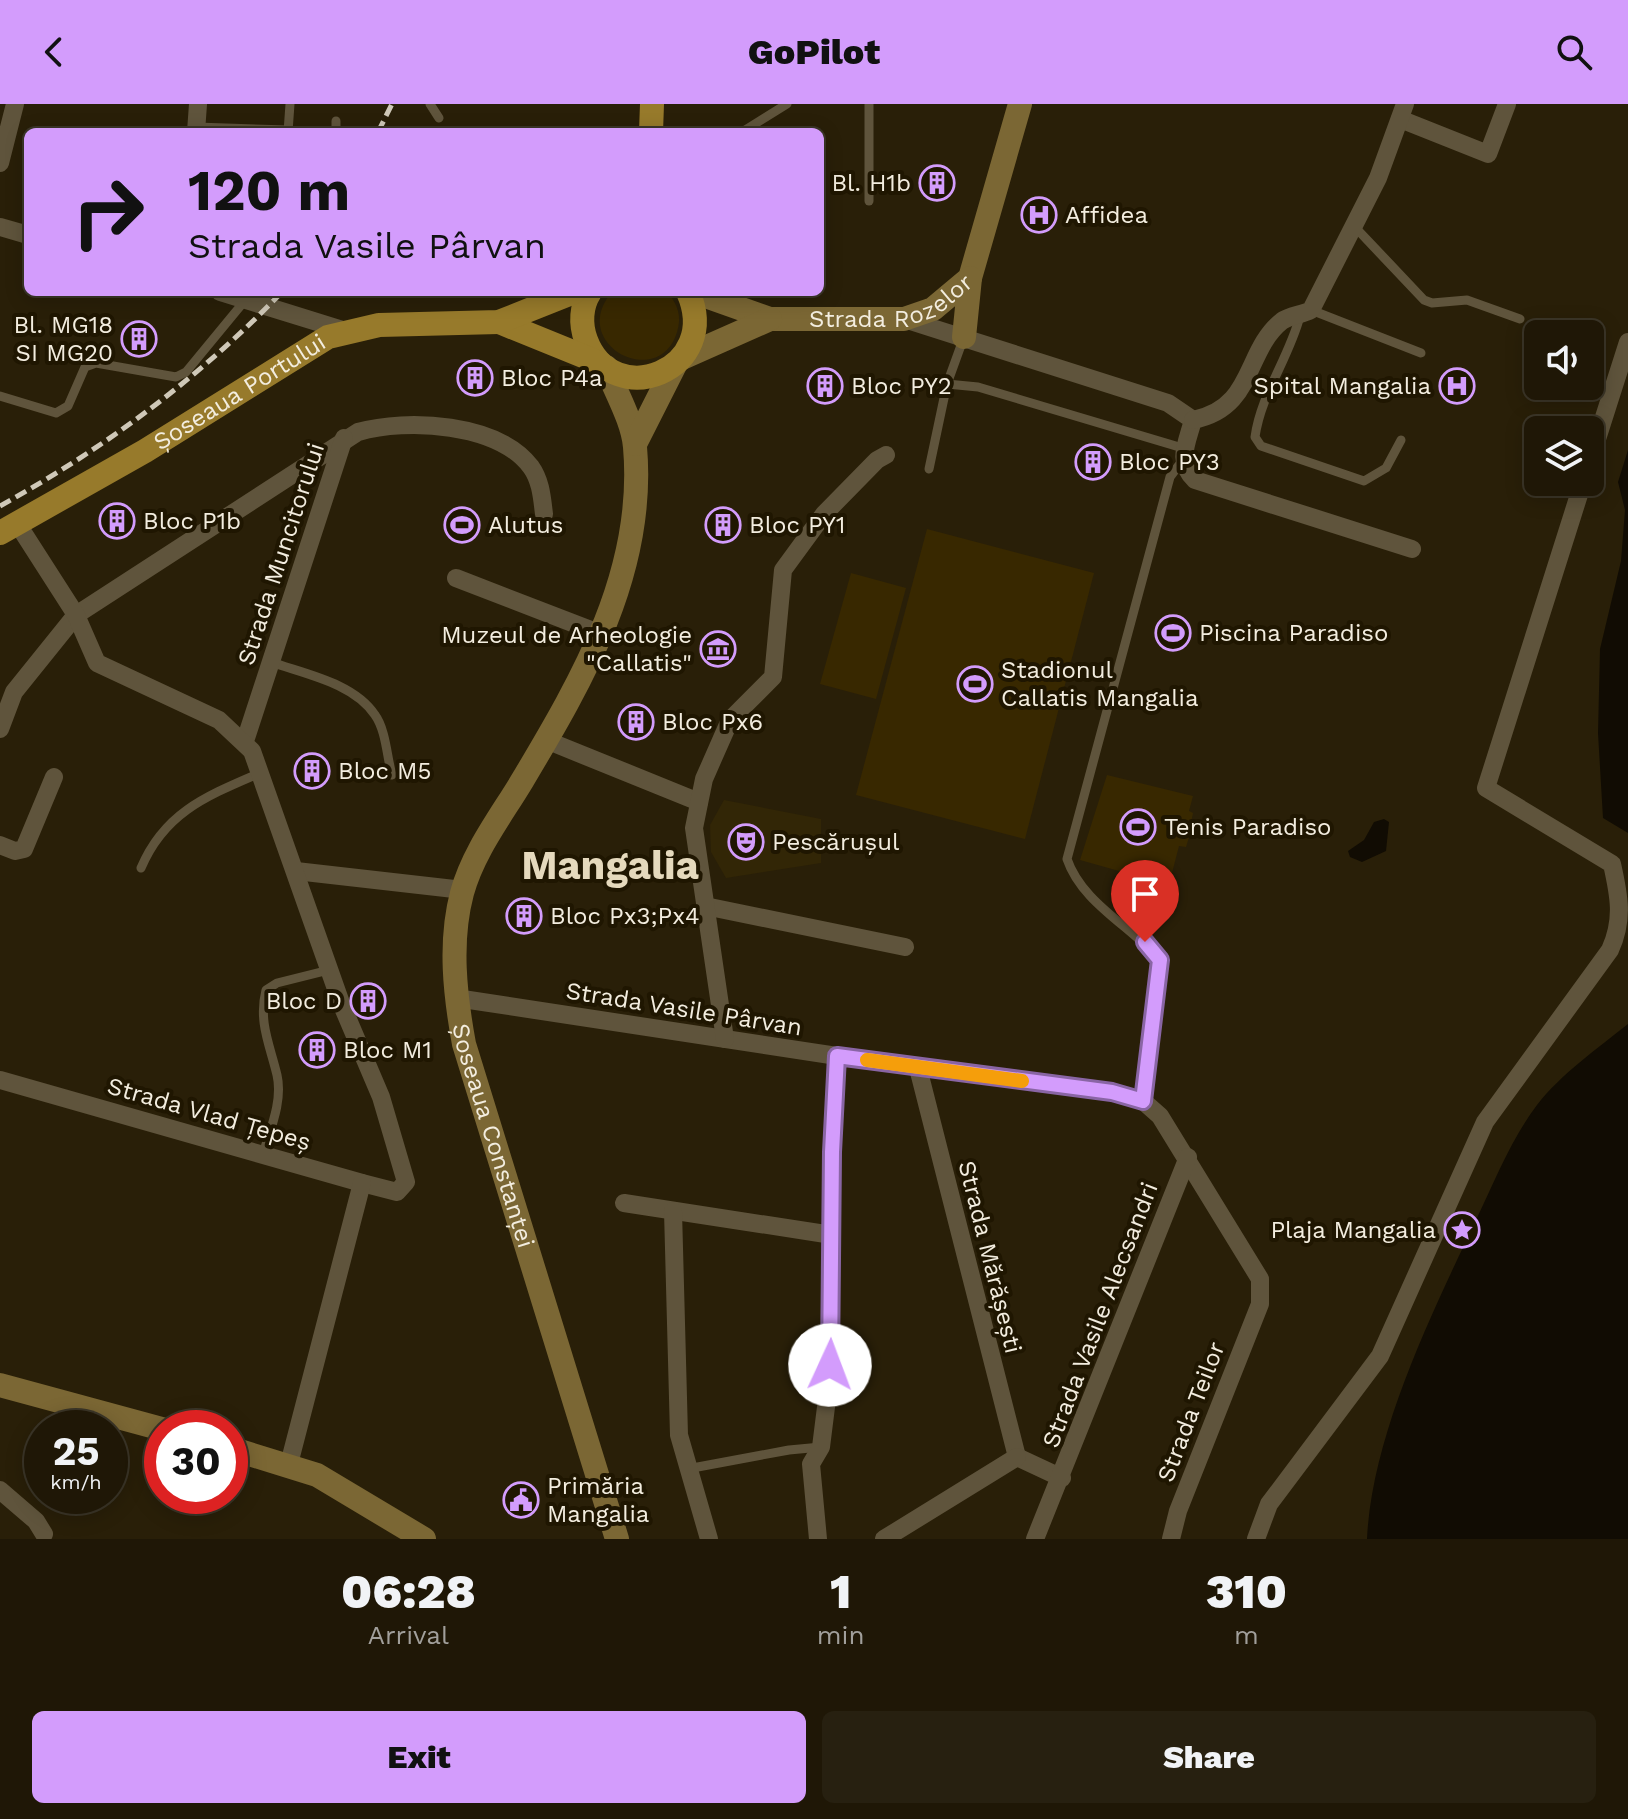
<!DOCTYPE html>
<meta charset="utf-8">
<style>
body{margin:0;font-family:"Work Sans",sans-serif;background:#272010;color:#f1f3f6;height:100vh;display:flex;flex-direction:column;font-size:30px;white-space:nowrap}
*{box-sizing:border-box;margin:0}
p{font-size:26px;color:#a19f9b}
.icon{flex:none;width:44px;height:44px;fill:none;stroke:currentColor;stroke-width:2;stroke-linecap:round;stroke-linejoin:round}
.map{position:relative;height:1435px;overflow:hidden}
.sheet{display:flex;flex-direction:column;background:#1f1706;flex:1}
.sheet>*{flex:none}
.hud{position:absolute;left:24px;top:24px;width:800px;height:168px;border-radius:12px;box-shadow:0 4px 20px #0003,0 0 0 2px #3c3628;background:#d39cfc;color:#111;overflow:hidden}
.buttons{position:absolute;left:1524px;top:216px;display:grid;gap:16px}
.buttons a{display:grid;place-items:center;width:80px;height:80px;border-radius:12px;background:#1f1706;box-shadow:0 4px 20px #0003,0 0 0 2px #3c3628;font-size:40px}
.speed{position:absolute;left:24px;top:1306px;display:flex;gap:16px;font-size:40px;font-weight:700;text-align:center}
.speed>*{display:grid;place-content:center;width:104px;height:104px;border-radius:50%;background:#1f1706;box-shadow:0 4px 20px #0003,0 0 0 2px #3c3628;line-height:1}
.speed small{font-size:20px;font-weight:400}
.speed .limit{border:12px solid #d22;background:#fff;color:#111}
.pin{position:absolute;display:grid;place-items:center;width:68px;height:68px;color:#fff;margin:-82px -34px;border-radius:50% 50% 50% 0;rotate:-45deg;box-shadow:0 0 8px #0007}
.pin .icon{rotate:45deg}
.me{position:absolute;width:88px;margin:-44px;rotate:2deg;stroke-linejoin:round;filter:drop-shadow(0 0 6px #0008)}
.turn{display:flex;align-items:center;gap:28px;height:168px;padding:0 32px;font-size:36px}
.turn .icon{width:104px;height:104px;stroke-width:2.5}
.turn b{display:block;font-size:56px;line-height:68px}
.eta{display:flex;justify-content:space-evenly;align-items:center;height:136px;text-align:center}
.eta b{font-size:48px;font-weight:800;line-height:56px}
.primary-button{display:flex;gap:16px;margin-top:auto;padding:16px 32px}
.primary-button a{flex:1;height:92px;border-radius:12px;background:#d39cfc;color:#111;font-size:32px;font-weight:800;line-height:92px;text-align:center}
.primary-button a+a{background:#272010;color:#f1f3f6}
header{display:flex;justify-content:space-between;align-items:center;height:104px;padding:0 32px;background:#d39cfc;color:#111;font-size:36px;font-weight:800}
.map>svg:first-child{display:block}
</style>
<header><svg class="icon" aria-label="back" viewBox="0 0 24 24"><path d="M15 5l-7 7 7 7"/></svg>GoPilot<svg class="icon" aria-label="search" viewBox="0 0 24 24"><circle cx="10" cy="10" r="6"/><path d="M15 15l6 6"/></svg></header>
<div class="map">
<svg width="1628" height="1435" viewBox="0 0 1628 1435">
<rect width="100%" height="100%" fill="#291f08"/>
<path fill="#322606" d="M724,696L821,715V759L726,774L711,748L710,721Z"/>
<g fill="#382800">
<path d="M612,188H667C678,200 682,213 677,228C659,288 567,240 612,188Z"/>
<path d="M927,425L1094,469L1025,735L856,691Z"/>
<path d="M851,469L906,484L876,595L820,580Z"/>
<path d="M1107,671L1193,692L1189,707L1193,709L1191,719L1186,718L1183,727L1190,730L1186,743L1179,742L1172,769H1126L1080,756Z"/>
</g>
<g fill="#110c03">
<path d="M1628,346V729L1603,714L1598,629L1600,545L1621,457L1625,406L1618,378Z"/>
<path d="M1384,715L1389,718L1386,747L1362,758L1350,753L1348,747L1364,736L1374,718Z"/>
<path d="M1628,920V1435H1367C1372,1330 1432,1209 1477,1114C1495,1076 1512,1034 1537,1001C1561,970 1598,944 1628,920Z"/>
</g>
<g fill="none" stroke-linecap="round" stroke-linejoin="round">
<g stroke="#5f543c" stroke-width="9">
<path d="M430,0L439,14"/>
<path d="M196,23L288,26"/>
<path d="M288,28L290,0"/>
<path d="M336,28V17"/>
<path d="M742,28L787,0"/>
<path d="M869,97V0"/>
<path d="M1354,122L1424,196L1432,199L1467,196L1520,215"/>
<path d="M1311,206L1421,249"/>
<path d="M1300,212C1289,254 1261,290 1255,333L1261,342L1364,377L1386,364L1401,336"/>
<path d="M947,280L978,283L1186,345"/>
<path d="M0,292L56,309L68,302L85,263L96,259L176,273L186,268L247,194"/>
<path d="M929,365L947,280L964,233"/>
<path d="M271,558C305,570 354,579 375,611C386,626 387,654 392,671"/>
<path d="M141,764C165,707 209,691 262,668"/>
<path d="M1143,997L1160,856C1131,822 1082,799 1067,755L1170,373L1182,357"/>
<path d="M263,1050C270,1026 283,997 277,971C270,941 258,918 266,886L277,879L329,866"/>
<path d="M687,1365L789,1346L821,1343"/>
</g>
<g stroke="#5f543c" stroke-width="18">
<path d="M1400,15L1488,50L1507,0"/>
<path d="M196,28L198,0"/>
<path d="M0,59L15,0"/>
<path d="M0,123L28,131"/>
<path d="M220,188L346,227"/>
<path d="M904,215L1168,299L1193,316C1187,339 1176,358 1195,376L1412,445"/>
<path d="M1193,316C1255,304 1244,247 1282,217C1290,211 1302,211 1311,206L1378,74L1405,0"/>
<path d="M1590,357L1628,238"/>
<path d="M456,474L601,530"/>
<path d="M0,625L14,588L76,511L358,328C407,314 498,319 531,363C541,377 542,394 544,410"/>
<path d="M546,636L699,698"/>
<path d="M245,637L344,334"/>
<path d="M0,741L15,747L24,745L54,673"/>
<path d="M296,767L463,786"/>
<path d="M705,802L905,843"/>
<path d="M456,894L837,952L1112,988L1143,997L1160,1012L1260,1175V1200L1178,1407L1171,1435"/>
<path d="M725,935L694,724L704,675L730,616L773,573L783,466L824,410L877,356L886,351"/>
<path d="M918,964L1017,1353"/>
<path d="M0,976L362,1079L397,1088L406,1078L381,993L341,899L252,647L219,616L97,559L76,511L17,419"/>
<path d="M624,1099L832,1131"/>
<path d="M673,1107L679,1331L709,1435"/>
<path d="M1017,1353L1062,1374"/>
<path d="M289,1360L362,1079"/>
<path d="M0,1386L36,1417L44,1430"/>
<path d="M818,1435L811,1360L821,1343L829,1279L832,1048L837,952"/>
<path d="M884,1435L1017,1353"/>
<path d="M1035,1435L1188,1053"/>
<path d="M1256,1435L1269,1400L1380,1252L1485,1018L1610,846C1624,816 1619,791 1612,760L1486,684L1583,378"/>
</g>
<g stroke="#7b6734" stroke-width="24">
<path id="s1" d="M694,188L770,215H904L933,205L970,174L1020,0"/>
<path d="M964,233L970,174"/>
<path d="M682,254L770,215"/>
<path id="s2" d="M606,263C615,287 633,317 635,343C646,467 583,575 522,677C501,712 473,748 462,789C449,838 455,891 464,940L617,1435"/>
<path d="M635,340L675,261"/>
<path d="M0,1281L162,1325"/>
<path d="M230,1344L317,1371L424,1435"/>
</g>
<g stroke="#977a2b" stroke-width="24">
<path d="M651,28L652,0"/>
<path d="M590,188C581,202 580,220 586,236C613,309 723,266 688,188"/>
<path d="M499,218L600,259"/>
<path id="s3" d="M0,429L145,347L328,233L379,221L499,218L574,188"/>
</g>
<g stroke="#cfc8b8" stroke-width="5" stroke-dasharray="12 6" stroke-linecap="butt">
<path d="M378,28L392,0"/>
<path d="M0,402C105,344 199,274 282,188"/>
</g>
</g>
<g fill="none" stroke-linecap="round" stroke-linejoin="round">
<defs>
<path id="route" d="M830,1261L832,1048L837,952L1112,988L1143,997L1160,856L1145,838"/>
</defs>
<use href="#route" stroke="#8965a4" stroke-width="20"/>
<use href="#route" stroke="#d39cfc" stroke-width="14"/>
<path stroke="#f59e0b" stroke-width="14" d="M867,956L1022,977"/>
</g>
<defs>
<symbol id="building-ring" viewBox="-11 -11 22 22"><circle r="9.5" fill="#1f1601" stroke="#d39cfc" stroke-width="1.5"/><path d="M-4-6H4V6H1V3H-1V6H-4ZM-2.5-4.3h1.7v1.8h-1.7ZM.8-4.3h1.7v1.8H.8ZM-2.5-1h1.7V.8h-1.7ZM.8-1h1.7V.8H.8Z" fill="#d39cfc"/></symbol>
<symbol id="hospital-ring" viewBox="-11 -11 22 22"><circle r="9.5" fill="#1f1601" stroke="#d39cfc" stroke-width="1.5"/><path d="M-5-5h3v3.5h4V-5h3V5h-3V1.5h-4V5h-3Z" fill="#d39cfc"/></symbol>
<symbol id="stadium-ring" viewBox="-11 -11 22 22"><circle r="9.5" fill="#1f1601" stroke="#d39cfc" stroke-width="1.5"/><path d="M0-5a6.5 5 0 1 0 0 10a6.5 5 0 1 0 0-10ZM-3.5-1.8h7v3.6h-7Z" fill="#d39cfc"/></symbol>
<symbol id="museum-ring" viewBox="-11 -11 22 22"><circle r="9.5" fill="#1f1601" stroke="#d39cfc" stroke-width="1.5"/><path d="M0-6L6-3V-2H-6V-3ZM-5-1h2V3h-2ZM-1-1h2V3h-2ZM3-1h2V3H3ZM-6 4H6V6H-6Z" fill="#d39cfc"/></symbol>
<symbol id="theatre-ring" viewBox="-11 -11 22 22"><circle r="9.5" fill="#1f1601" stroke="#d39cfc" stroke-width="1.5"/><path d="M-5-5.5Q0-4 5-5.5V0Q5 5 0 6Q-5 5-5 0ZM-3.3-2.5H-1v1.5H-3.3ZM1-2.5H3.3v1.5H1ZM-2.8 1Q0 5.5 2.8 1Z" fill="#d39cfc"/></symbol>
<symbol id="sight-ring" viewBox="-11 -11 22 22"><circle r="9.5" fill="#1f1601" stroke="#d39cfc" stroke-width="1.5"/><path d="M0-6L1.8-2.2L6-1.7L2.9 1.2L3.7 5.4L0 3.3L-3.7 5.4L-2.9 1.2L-6-1.7L-1.8-2.2Z" fill="#d39cfc"/></symbol>
<symbol id="civic-ring" viewBox="-11 -11 22 22"><circle r="9.5" fill="#1f1601" stroke="#d39cfc" stroke-width="1.5"/><path d="M-.6-6.5H3V-4.5H.6V-3L4-1V1h2V6H-6V1h2V-1L-.6-3ZM-1.2 2.5V6h2.4V2.5Z" fill="#d39cfc"/></symbol>
</defs>
<g fill-rule="evenodd">
<use href="#building-ring" x="917" y="59" width="40" height="40"/>
<use href="#hospital-ring" x="1019" y="91" width="40" height="40"/>
<use href="#building-ring" x="119" y="215" width="40" height="40"/>
<use href="#building-ring" x="455" y="254" width="40" height="40"/>
<use href="#building-ring" x="805" y="262" width="40" height="40"/>
<use href="#hospital-ring" x="1437" y="262" width="40" height="40"/>
<use href="#building-ring" x="1073" y="338" width="40" height="40"/>
<use href="#building-ring" x="97" y="397" width="40" height="40"/>
<use href="#stadium-ring" x="442" y="401" width="40" height="40"/>
<use href="#building-ring" x="703" y="401" width="40" height="40"/>
<use href="#stadium-ring" x="1153" y="509" width="40" height="40"/>
<use href="#museum-ring" x="698" y="525" width="40" height="40"/>
<use href="#stadium-ring" x="955" y="560" width="40" height="40"/>
<use href="#building-ring" x="616" y="598" width="40" height="40"/>
<use href="#building-ring" x="292" y="647" width="40" height="40"/>
<use href="#stadium-ring" x="1118" y="703" width="40" height="40"/>
<use href="#theatre-ring" x="726" y="718" width="40" height="40"/>
<use href="#building-ring" x="504" y="792" width="40" height="40"/>
<use href="#building-ring" x="348" y="877" width="40" height="40"/>
<use href="#building-ring" x="297" y="926" width="40" height="40"/>
<use href="#sight-ring" x="1442" y="1106" width="40" height="40"/>
<use href="#civic-ring" x="501" y="1376" width="40" height="40"/>
</g>
<g text-anchor="middle" stroke-width="8" stroke-linejoin="round" paint-order="stroke">
<g font-size="24" fill="#f3eddf" stroke="#1f1601" text-anchor="start">
<text x="911" y="87" text-anchor="end">Bl. H1b</text>
<text x="1065" y="119">Affidea</text>
<text x="113" y="229" text-anchor="end">Bl. MG18<tspan x="113" dy="28">SI MG20</tspan></text>
<text x="501" y="282">Bloc P4a</text>
<text x="851" y="290">Bloc PY2</text>
<text x="1431" y="290" text-anchor="end">Spital Mangalia</text>
<text x="1119" y="366">Bloc PY3</text>
<text x="143" y="425">Bloc P1b</text>
<text x="488" y="429">Alutus</text>
<text x="749" y="429">Bloc PY1</text>
<text x="1199" y="537">Piscina Paradiso</text>
<text x="692" y="539" text-anchor="end">Muzeul de Arheologie<tspan x="692" dy="28">"Callatis"</tspan></text>
<text x="1001" y="574">Stadionul<tspan x="1001" dy="28">Callatis Mangalia</tspan></text>
<text x="662" y="626">Bloc Px6</text>
<text x="338" y="675">Bloc M5</text>
<text x="1164" y="731">Tenis Paradiso</text>
<text x="772" y="746">Pescărușul</text>
<text x="550" y="820">Bloc Px3;Px4</text>
<text x="342" y="905" text-anchor="end">Bloc D</text>
<text x="343" y="954">Bloc M1</text>
<text x="1436" y="1134" text-anchor="end">Plaja Mangalia</text>
<text x="547" y="1390">Primăria<tspan x="547" dy="28">Mangalia</tspan></text>
</g>
<g font-size="24" fill="#f3eddf" stroke="#1f1601">
<text dy="8" stroke="none"><textPath href="#s1" startOffset="206">Strada Rozelor</textPath></text>
<text dy="8" stroke="none"><textPath href="#s3" startOffset="278">Șoseaua Portului</textPath></text>
<text transform="translate(281 450) rotate(-72)" y="8">Strada Muncitorului</text>
<text transform="translate(684 905) rotate(9)" y="8">Strada Vasile Pârvan</text>
<text transform="translate(209 1010) rotate(16)" y="8">Strada Vlad Țepeș</text>
<text dy="8" stroke="none"><textPath href="#s2" startOffset="820">Șoseaua Constanței</textPath></text>
<text transform="translate(990 1153) rotate(76)" y="8">Strada Mărășești</text>
<text transform="translate(1100 1211) rotate(-69)" y="8">Strada Vasile Alecsandri</text>
<text transform="translate(1191 1308) rotate(-69)" y="8">Strada Teilor</text>
</g>
<g font-size="40" font-weight="bold" fill="#e5d9bd" stroke="#1f1601">
<text x="610" y="775">Mangalia</text>
</g>
</g>
</svg>
<div class="buttons">
<a><svg class="icon" aria-label="sound" viewBox="0 0 24 24"><path d="M4 9h4l5-4v14l-5-4H4zM17 9q2 3 0 6"/></svg></a>
<a><svg class="icon" aria-label="layers" viewBox="0 0 24 24"><path d="M12 4l9 5-9 5-9-5zM3 14l9 5 9-5"/></svg></a>
</div>
<div class="speed"><div>25<small>km/h</small></div><div class="limit">30</div></div>
<div class="pin" style="left:1145px;top:838px;background:#d93025"><svg class="icon" aria-label="arrive" viewBox="0 0 24 24"><path d="M6 21V4h12l-3 4 3 4H6"/></svg></div>
<svg class="me" style="left:830px;top:1261px" viewBox="-20 -20 40 40"><circle r="19" fill="#fff"/><path d="M0-13L10 11 0 6-10 11z" fill="#d39cfc"/></svg>
<div class="hud">
<div class="turn"><svg class="icon" aria-label="right" viewBox="0 0 24 24"><path d="M7 20v-9h11M14 6l5 5-5 5"/></svg><div><b>120 m</b>Strada Vasile Pârvan</div></div>
</div>
</div>
<section class="sheet">
<div class="eta">
<div><b>06:28</b><p>Arrival</p></div>
<div><b>1</b><p>min</p></div>
<div><b>310</b><p>m</p></div>
</div>
<div class="primary-button"><a>Exit</a><a>Share</a></div>
</section>
